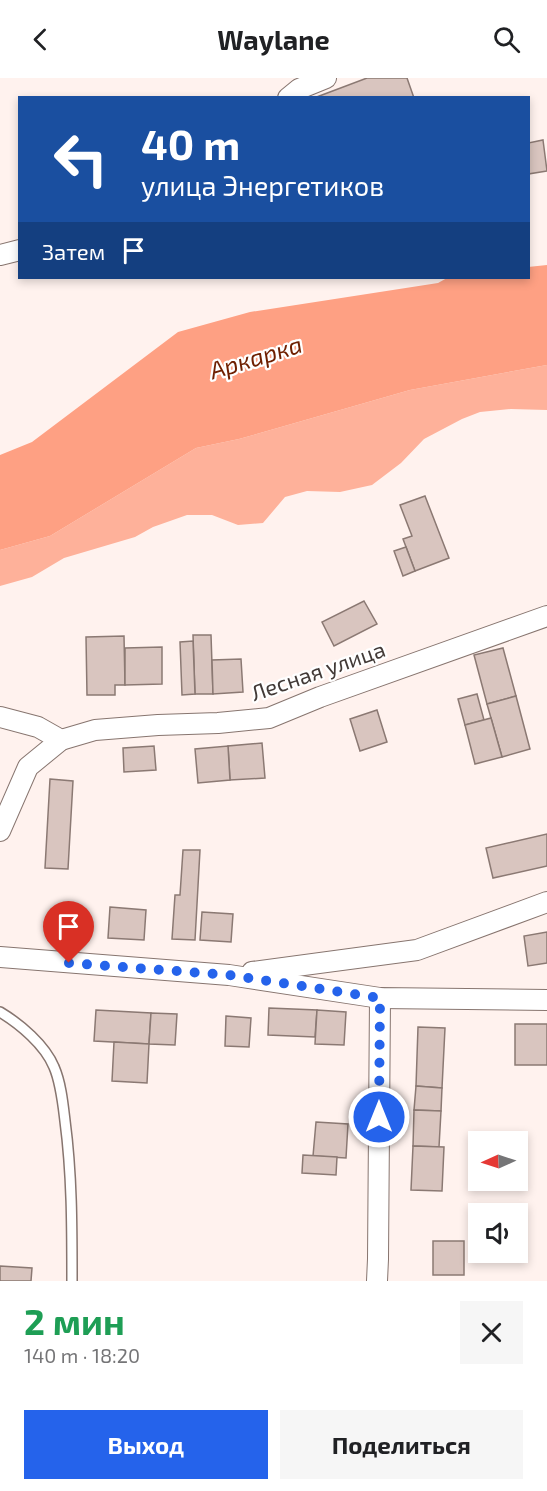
<!DOCTYPE html>
<html lang="ru">
<meta charset="utf-8">
<style>
body{margin:0;font-family:"Exo 2",sans-serif;background:#f6f6f6;color:#202124;height:100vh;display:flex;flex-direction:column;font-size:22px;white-space:nowrap}
*{box-sizing:border-box;margin:0}
p{font-size:20px;color:#757577}
.icon{flex:none;width:33px;height:33px;fill:none;stroke:currentColor;stroke-width:2;stroke-linecap:round;stroke-linejoin:round}
.map{position:relative;height:1203px;overflow:hidden}
.details{display:flex;flex-direction:column;background:#fff;flex:1}
.details>*{flex:none}
.hud{position:absolute;left:18px;top:18px;width:512px;height:183px;border-radius:0px;box-shadow:0 3px 9px #0003;background:#1a4fa0;color:#fff;overflow:hidden}
.needle{width:39px;rotate:267deg}
.tools{position:absolute;left:468px;top:1053px;display:grid;gap:12px}
.tools a{display:grid;place-items:center;width:60px;height:60px;border-radius:0px;background:#fff;box-shadow:0 3px 9px #0003;font-size:30px}
.pin{position:absolute;display:grid;place-items:center;width:51px;height:51px;color:#fff;margin:-62px -26px;border-radius:50% 50% 50% 0;rotate:-45deg;box-shadow:0 0 6px #0007}
.pin .icon{rotate:45deg}
.me{position:absolute;width:66px;margin:-33px;rotate:0deg;stroke-linejoin:round;filter:drop-shadow(0 0 4px #0008)}
.turn{display:flex;align-items:center;gap:21px;height:126px;padding:0 24px;font-size:27px}
.turn .icon{width:78px;height:78px;stroke-width:2.5}
.turn b{display:block;font-size:42px;line-height:51px}
.then{display:flex;align-items:center;height:57px;padding:0 24px;background:#0003;gap:12px;font-size:22px}
.round{display:grid;place-items:center;flex:none;width:63px;height:63px;border-radius:0px;background:#f6f6f6}
.summary{display:flex;align-items:center;justify-content:space-between;height:102px;padding:0 24px}
h1{font-size:36px;font-weight:700;line-height:45px;color:#1e9e55}
.primary-button{display:flex;gap:12px;margin-top:auto;padding:12px 24px}
.primary-button a{flex:1;height:69px;border-radius:0px;background:#2563eb;color:#fff;font-size:24px;font-weight:700;line-height:69px;text-align:center}
.primary-button a+a{background:#f6f6f6;color:#202124}
header{display:flex;justify-content:space-between;align-items:center;height:78px;padding:0 24px;background:#fff;font-size:27px;font-weight:700}
.map>svg:first-child{display:block}
</style>
<header><svg class="icon" aria-label="back" viewBox="0 0 24 24"><path d="M15 5l-7 7 7 7"/></svg>Waylane<svg class="icon" aria-label="search" viewBox="0 0 24 24"><circle cx="10" cy="10" r="6"/><path d="M15 15l6 6"/></svg></header>
<div class="map">
<svg width="547" height="1203" viewBox="0 0 547 1203">
<rect width="100%" height="100%" fill="#fff2ee"/>
<path fill="#feb19a" d="M547,287V332L511,331L480,334L462,341L424,361L401,385L372,407L340,414L307,413L285,419L263,445L238,447L212,437H187L153,449L135,459L64,480L32,499L0,508V472L50,458L196,370L239,361L410,312Z"/>
<path fill="#fea083" d="M547,187V287L410,312L239,361L196,370L50,458L0,472V377L32,364L178,254L250,234L438,205L447,200H528V189Z"/>
<g fill="#d9c5bf" stroke="#8b7973" stroke-width="1.5">
<path d="M367,0H407L414,20H314Z"/>
<path d="M543,62L547,93L528,96V65Z"/>
<path d="M425,418L449,480L415,493L403,461L412,458L400,427Z"/>
<path d="M406,469L415,493L403,498L394,473Z"/>
<path d="M364,523L377,546L334,568L322,544Z"/>
<path d="M193,557H211L213,616H195Z"/>
<path d="M124,558L125,607H115V617H87L86,559Z"/>
<path d="M193,563L195,616L182,617L180,564Z"/>
<path d="M162,569V606L125,607V570Z"/>
<path d="M503,570L516,618L487,626L474,577Z"/>
<path d="M241,581L243,614L213,616L212,582Z"/>
<path d="M477,616L484,642L465,647L458,621Z"/>
<path d="M516,618L530,671L502,679L487,626Z"/>
<path d="M377,632L387,664L360,673L350,641Z"/>
<path d="M491,640L502,679L475,686L465,647Z"/>
<path d="M262,665L265,700L230,702L228,668Z"/>
<path d="M154,668L156,692L124,694L123,670Z"/>
<path d="M228,668L230,702L198,705L195,671Z"/>
<path d="M50,701L73,703L68,791L45,790Z"/>
<path d="M547,756V788L493,800L486,770Z"/>
<path d="M183,772H200L195,862L172,861L175,817H180Z"/>
<path d="M110,829L146,832L144,862L108,860Z"/>
<path d="M73,832L87,833L85,862L71,861Z"/>
<path d="M202,834L233,836L231,864L200,862Z"/>
<path d="M547,854V885L528,888L524,858Z"/>
<path d="M269,930L317,932L315,959L268,957Z"/>
<path d="M96,932L151,935L149,966L94,963Z"/>
<path d="M317,932L346,934L344,967L315,966Z"/>
<path d="M151,935L177,936L175,967L149,966Z"/>
<path d="M226,938L251,940L249,969L225,968Z"/>
<rect x="515" y="946" width="32" height="41"/>
<path d="M418,949L445,950L442,1010L416,1008Z"/>
<path d="M114,964L149,966L147,1005L112,1003Z"/>
<path d="M416,1008L442,1010L441,1033L414,1032Z"/>
<path d="M414,1032L441,1033L439,1069L413,1068Z"/>
<path d="M316,1044L348,1046L346,1080L313,1078Z"/>
<path d="M413,1068L444,1069L442,1113L411,1112Z"/>
<path d="M303,1077L337,1079L336,1097L302,1095Z"/>
<rect x="433" y="1163" width="31" height="34"/>
<path d="M0,1188L32,1190L31,1203H0Z"/>
</g>
<g fill="none" stroke-linecap="round" stroke-linejoin="round">
<defs>
<path id="service" d="M0,934C20,946 45,967 54,989C61,1005 63,1026 65,1043C72,1096 72,1149 72,1203"/>
<g id="minor">
<path d="M288,20L299,11L326,0"/>
<path d="M0,177L20,172"/>
<path d="M0,639L38,649L61,662"/>
<path d="M0,753L28,689L61,662L95,652L158,647L218,645L269,640L320,619L547,538"/>
<path d="M0,879L229,897L380,920L547,922"/>
<path d="M252,894L417,872L547,824"/>
<path d="M377,1203L378,1181L380,920"/>
</g>
</defs>
<use href="#service" stroke="#87756f" stroke-width="12"/>
<use href="#minor" stroke="#87756f" stroke-width="22"/>
<use href="#service" stroke="#fff" stroke-width="9"/>
<use href="#minor" stroke="#fff" stroke-width="20"/>
</g>
<g fill="none" stroke-linecap="round" stroke-linejoin="round">
<path stroke="#2563eb" stroke-width="10" stroke-dasharray="0 18" d="M69,885L229,897L380,920L379,1039"/>
</g>
<g text-anchor="middle" stroke-width="4.5" stroke-linejoin="round" paint-order="stroke">
<g font-size="22" fill="#423a37" stroke="#fff">
<text transform="translate(318 593) rotate(-19)" y="8">Лесная улица</text>
</g>
<g font-size="24" font-style="italic" fill="#6f1f00" stroke="#fff">
<text transform="translate(256 280) rotate(-17)" y="8">Аркарка</text>
</g>
</g>
</svg>
<div class="tools">
<a><svg class="needle" viewBox="-14 -14 28 28"><path d="M0-13l5 13h-10z" fill="#e53935"/><path d="M0 13l5-13h-10z" fill="#757577"/></svg></a>
<a><svg class="icon" aria-label="sound" viewBox="0 0 24 24"><path d="M4 9h4l5-4v14l-5-4H4zM17 9q2 3 0 6"/></svg></a>
</div>
<div class="pin" style="left:69px;top:885px;background:#d93025"><svg class="icon" aria-label="arrive" viewBox="0 0 24 24"><path d="M6 21V4h12l-3 4 3 4H6"/></svg></div>
<svg class="me" style="left:379px;top:1039px" viewBox="-20 -20 40 40"><circle r="17" fill="#2563eb" stroke="#fff" stroke-width="3"/><path d="M0-11L8 9 0 5-8 9z" fill="#fff"/></svg>
<div class="hud">
<div class="turn"><svg class="icon" aria-label="left" viewBox="0 0 24 24"><path d="M17 20v-9H6M10 6l-5 5 5 5"/></svg><div><b>40 m</b>улица Энергетиков</div></div>
<div class="then">Затем<svg class="icon" aria-label="arrive" viewBox="0 0 24 24"><path d="M6 21V4h12l-3 4 3 4H6"/></svg></div>
</div>
</div>
<section class="details">
<div class="summary"><div><h1>2 мин</h1><p>140 m · 18:20</p></div><a class="round"><svg class="icon" aria-label="close" viewBox="0 0 24 24"><path d="M6 6l12 12M18 6L6 18"/></svg></a></div>
<div class="primary-button"><a>Выход</a><a>Поделиться</a></div>
</section>
